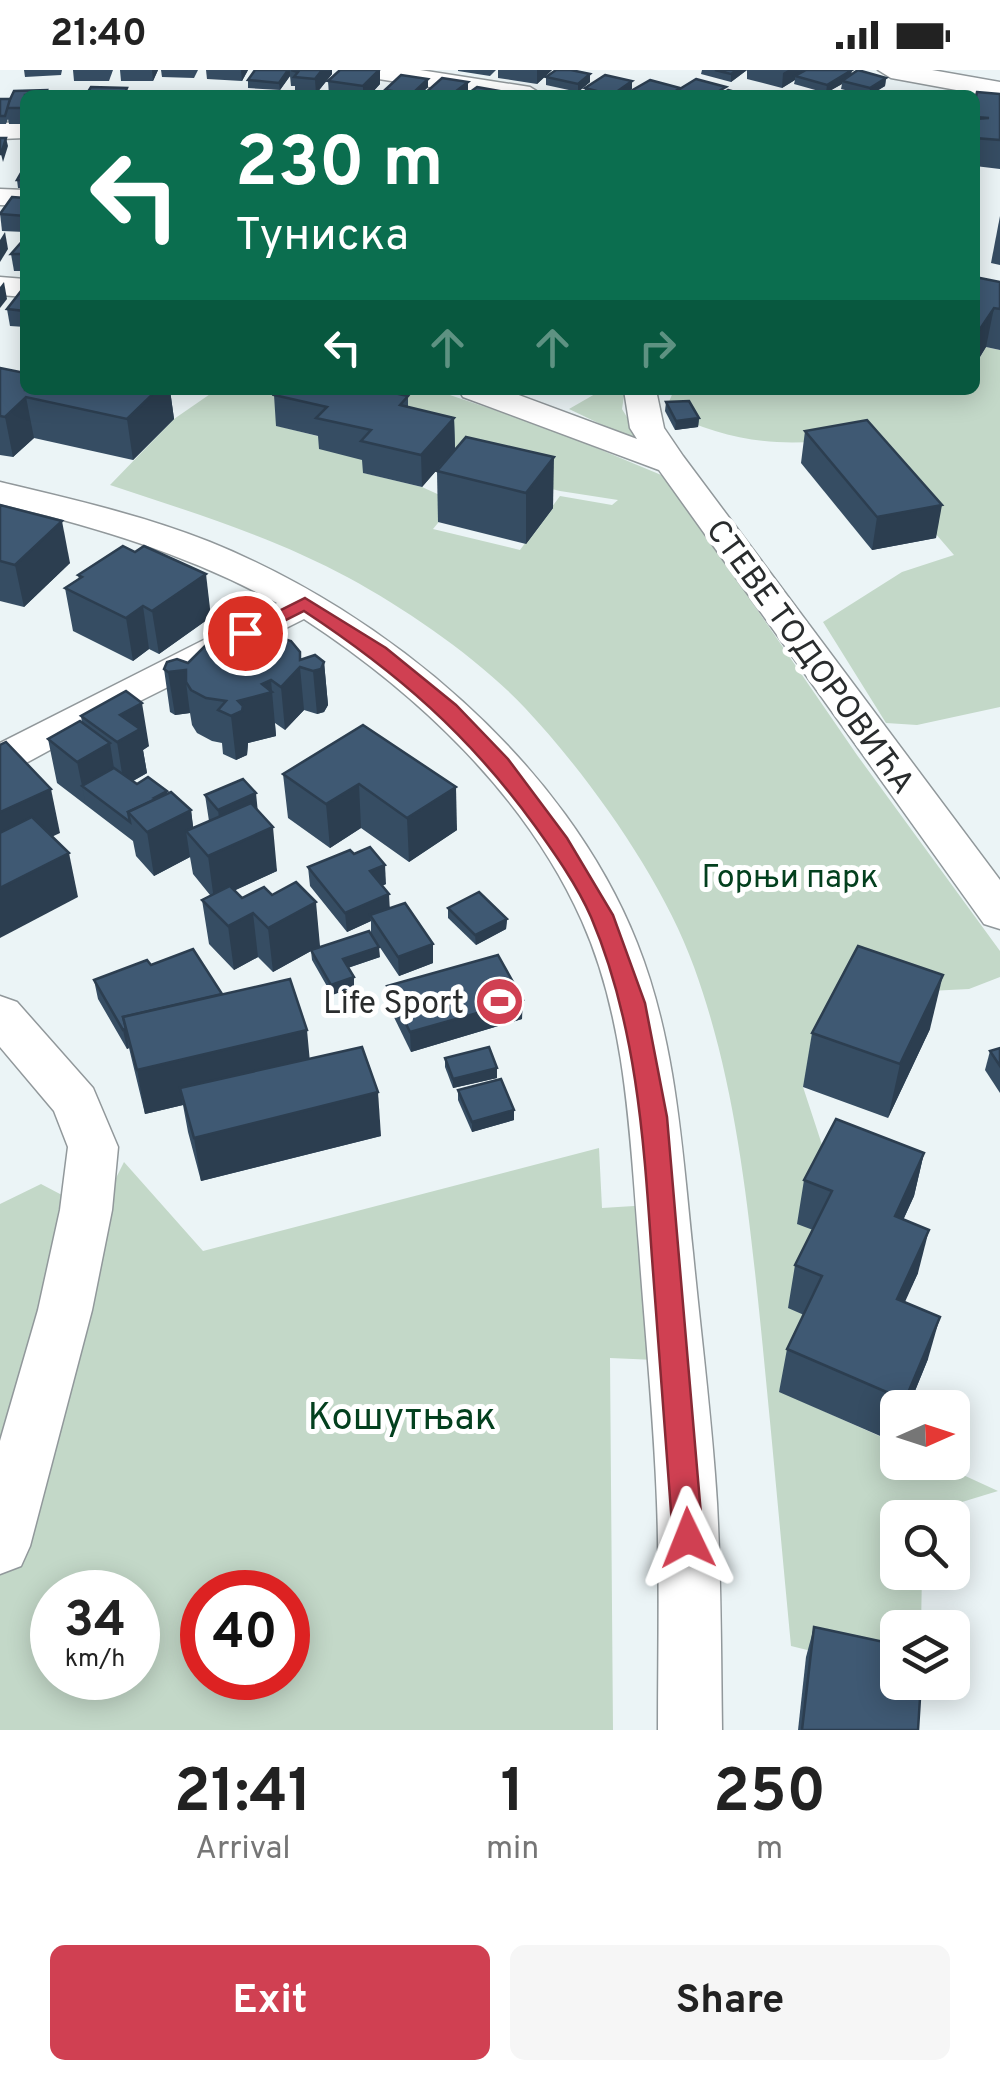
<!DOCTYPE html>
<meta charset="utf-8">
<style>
body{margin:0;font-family:Overpass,sans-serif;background:#f6f6f6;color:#222;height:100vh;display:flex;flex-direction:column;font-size:38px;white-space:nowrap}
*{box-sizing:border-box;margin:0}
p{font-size:32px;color:#767676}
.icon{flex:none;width:55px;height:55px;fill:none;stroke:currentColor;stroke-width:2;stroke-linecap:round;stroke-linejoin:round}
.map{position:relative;height:1660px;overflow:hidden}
.drawer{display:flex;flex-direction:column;background:#fff;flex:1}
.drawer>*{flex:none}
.top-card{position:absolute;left:20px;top:20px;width:960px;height:305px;border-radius:15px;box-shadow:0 5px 25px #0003;background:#0b6e4f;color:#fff;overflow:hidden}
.needle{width:65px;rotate:87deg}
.tools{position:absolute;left:880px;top:1320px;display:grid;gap:20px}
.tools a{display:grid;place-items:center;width:90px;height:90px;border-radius:15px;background:#fff;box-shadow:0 5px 25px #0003;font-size:50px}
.speed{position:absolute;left:30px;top:1500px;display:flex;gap:20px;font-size:50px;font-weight:700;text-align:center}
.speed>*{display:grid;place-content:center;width:130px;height:130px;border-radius:50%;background:#fff;box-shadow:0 5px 25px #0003;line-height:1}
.speed small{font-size:25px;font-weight:400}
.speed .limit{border:15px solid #d22;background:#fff;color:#111}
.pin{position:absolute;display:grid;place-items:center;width:85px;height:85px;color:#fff;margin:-42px;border:5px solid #fff;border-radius:50%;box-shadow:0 2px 10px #0007}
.me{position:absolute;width:110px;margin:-55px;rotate:358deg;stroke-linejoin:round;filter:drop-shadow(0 0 8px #0008)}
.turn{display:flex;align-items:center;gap:35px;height:210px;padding:0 50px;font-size:45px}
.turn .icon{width:130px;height:130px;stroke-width:2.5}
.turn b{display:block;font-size:70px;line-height:85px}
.lanes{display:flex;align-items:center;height:95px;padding:0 50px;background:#0003;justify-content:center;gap:50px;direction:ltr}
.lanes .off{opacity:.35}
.eta{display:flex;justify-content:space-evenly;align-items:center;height:170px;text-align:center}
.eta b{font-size:60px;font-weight:700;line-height:70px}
.action{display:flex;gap:20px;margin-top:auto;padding:20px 50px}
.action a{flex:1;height:115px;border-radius:15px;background:#d04052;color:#fff;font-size:40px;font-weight:700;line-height:115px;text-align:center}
.action a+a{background:#f6f6f6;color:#222}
.status{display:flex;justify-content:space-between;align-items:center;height:70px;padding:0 50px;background:#fff;direction:ltr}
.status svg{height:28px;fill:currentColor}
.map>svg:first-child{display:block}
</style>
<div class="status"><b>21:40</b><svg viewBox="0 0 49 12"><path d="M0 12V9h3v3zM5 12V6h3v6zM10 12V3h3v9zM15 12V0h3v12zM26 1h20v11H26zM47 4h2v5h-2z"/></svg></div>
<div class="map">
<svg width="1000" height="1660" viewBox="0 0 1000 1660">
<rect width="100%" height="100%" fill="#ebf4f6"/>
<g fill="#c3d8c8" fill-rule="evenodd">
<path d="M986,277L1000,280V637L917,655L886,653L823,552L902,502L954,485L852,367C782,379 729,372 665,341L674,320H801L819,324L828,320H975V295Z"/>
<path d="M216,320H435L551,359L666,407L857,685L1000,881V907L969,919L849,925L803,1017L828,1093L824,1165L814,1249L779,1321L897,1374L898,1392L937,1393L998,1421L926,1443L925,1447L898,1448V1502L922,1503L921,1557L898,1558L897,1602L791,1576C780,1461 770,1345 758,1230C746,1117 733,1004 694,897C663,810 588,705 525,638C480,590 408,540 349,508C274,467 191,442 110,415L174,349ZM278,356L454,379L444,393L560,421L618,430L612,435L560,426L520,480L433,459L455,432L422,417L364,403L373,392L329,369Z"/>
<path d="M602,320H625L622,339L644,375L569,339Z"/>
<path d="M599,1078L602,1138L650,1135L656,1290L610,1288L613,1660H0V1134L41,1114L98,1144L124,1092L203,1181ZM52,1522H138V1608H52ZM202,1522H288V1608H202Z"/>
</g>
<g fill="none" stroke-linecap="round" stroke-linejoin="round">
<defs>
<g id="minor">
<path d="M359,0H420L530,17L543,25H481L372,8Z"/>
<path d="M878,0H932L1000,12V28L891,8Z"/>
<path d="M25,52V68L0,69V53Z"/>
<path d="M0,119L25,120V136L0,135Z"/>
<path d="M0,207L25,209V227L0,225Z"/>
<path d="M459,320H505L637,369L630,358L624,320H656L664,358L683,386L1000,810V859L984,854L659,400L463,327Z"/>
<path d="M0,412C71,429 142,445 210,472C386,543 566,693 637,873C676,971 682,1079 693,1183C701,1266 712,1350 717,1433C721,1509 721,1584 722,1660H658C658,1584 660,1509 657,1433C654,1348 645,1262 639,1177C630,1068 627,952 582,851C526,725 417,623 304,549L140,631L15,699L0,703V673L277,533C189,485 97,457 0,434Z"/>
<path d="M0,926L17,932L93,1018L118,1077L112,1140L92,1240L30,1476L21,1496L0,1504V1371L38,1240L60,1140L68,1077L54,1041L0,977Z"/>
</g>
</defs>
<use href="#minor" stroke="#91989b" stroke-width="3"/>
<use href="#minor" fill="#fff" fill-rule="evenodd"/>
</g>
<g fill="#364d63">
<path d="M24,0H62L61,5L25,7Z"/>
<path d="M73,0H113L109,11H74Z"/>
<path d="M120,0H158L153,11H121Z"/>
<path d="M161,0H198L194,8L162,7Z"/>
<path d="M206,0H248L242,11L207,9Z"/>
<path d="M255,0H332V4L316,24L295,22V16H291L290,6L280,20L248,18V10Z"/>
<path d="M380,0V14L370,25H329L328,11Z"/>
<path d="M458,0H496L490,6L458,1Z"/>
<path d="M498,0H552L537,14L498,8Z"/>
<path d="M702,0H851V5L886,8L885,16L871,25H865L841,19L842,14L826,23L794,14L795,10L782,18L747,9V0L731,12L701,4Z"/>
<path d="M590,4V12L578,22L546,15V7Z"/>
<path d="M428,9V17L420,25H385V20Z"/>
<path d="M585,18L632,19L623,25H584Z"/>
<path d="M47,20L48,25H25V54H9L8,49L6,54H0V29H10L14,21Z"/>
<path d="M1000,24V99L975,96V32Z"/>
<path d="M25,96V118H18L17,110Z"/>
<path d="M25,128V162L2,161L0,143Z"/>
<path d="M1000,146V195L991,193Z"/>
<path d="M25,168V201H14L11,184Z"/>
<path d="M975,207L1000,212V280L986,277L975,295Z"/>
<path d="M25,216V257L10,256L7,239Z"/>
<path d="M0,298L25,320H170L174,349L133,390L34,368L13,387L0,385Z"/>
<path d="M918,320H942L939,325Z"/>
<path d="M274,325L408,326V337L454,348L455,379L422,417L363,403L362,390L319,379L318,366L276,356Z"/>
<path d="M666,332L699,348L698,357L675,360L665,341Z"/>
<path d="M805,361L936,468L872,480L801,393Z"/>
<path d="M466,367L553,438L526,474L438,452L437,401Z"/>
<path d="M0,435L70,493L24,537L0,531Z"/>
<path d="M135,482L211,547L159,584L149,579L133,591L73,561L65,518L79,509L78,505Z"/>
<path d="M270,553L271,565L300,590L324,592L328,635L324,642L317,644L304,640L285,660L275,653L276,666L248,673L247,685L236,690L223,684L222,673L212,671L197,663L192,655L190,643L175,645L170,642L164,599L188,593L219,581L217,569L246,563L245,554Z"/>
<path d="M81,646L149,676L143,680L147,703L133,711L137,714L167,723L191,740L193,758L209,751L205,725L258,741L277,801L235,820L242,828L320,876L314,879L380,887L348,898L354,917L332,925L312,890L311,881L273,902L258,887L234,900L209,874L202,830L210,825L193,804L190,787L154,806L136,786L133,771L57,713L48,669L82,653Z"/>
<path d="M363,655L457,760L409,792L361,758L330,778L288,748L283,704Z"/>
<path d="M308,797L386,814L382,816L390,838L433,874V893L399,906L371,864V851L347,862L310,816Z"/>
<path d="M448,838L507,849L506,859L476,875L448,848Z"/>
<path d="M151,895L222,924L310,989L381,1066L201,1111L188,1062L183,1035L145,1044L129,978L127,979L98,929L94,910Z"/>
<path d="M387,916L522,949L411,982L388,935Z"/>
<path d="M930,959L888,1048L803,1017L812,963Z"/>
<path d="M1000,978V1023L985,1000L990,981Z"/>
<path d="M445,988L497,1008L453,1018L445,997Z"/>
<path d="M458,1020L514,1050L472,1062L458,1030Z"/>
<path d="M924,1083L914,1126L903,1150L918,1203L904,1232L928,1289L908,1338H898V1362L894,1372L779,1322L787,1279L804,1245L788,1238L795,1195L813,1160L797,1154L804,1110Z"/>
<path d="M814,1557L918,1660H798L806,1587Z"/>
</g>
<g fill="#2c3e50">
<path d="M152,0H158L153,11Z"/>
<path d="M241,0H248L242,11Z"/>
<path d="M288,0H290V6L280,20L279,13Z"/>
<path d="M322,0H332V4L316,24L315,9Z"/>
<path d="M380,0V14L370,25H363V16Z"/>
<path d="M537,0H552L537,14Z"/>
<path d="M737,0H747L731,12V4Z"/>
<path d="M788,0H808L795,6V10L782,18L783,3Z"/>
<path d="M852,0L851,8L842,11V14L826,23L827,15Z"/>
<path d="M590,4V12L578,22V14Z"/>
<path d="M886,8L885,16L869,25L870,18Z"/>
<path d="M428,9V17L420,25H412Z"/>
<path d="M632,11V19L623,25H612Z"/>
<path d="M468,12V20L461,25H451Z"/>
<path d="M6,68L8,76L3,92L1,84Z"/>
<path d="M5,162L8,179L0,192V170Z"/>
<path d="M4,212L7,229L0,238V217Z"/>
<path d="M994,238L986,277L975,295V280L978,262Z"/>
<path d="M157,320H170L174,349L133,390L127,349Z"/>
<path d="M26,327L34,368L13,387L5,347Z"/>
<path d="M454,348L455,379L422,417L421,385Z"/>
<path d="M699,348L698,357L675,360L676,351Z"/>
<path d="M554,387L553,438L526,474V423Z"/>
<path d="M942,435L936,468L872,480L877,447Z"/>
<path d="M62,451L70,493L24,537L15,495Z"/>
<path d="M206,504L211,547L159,584L152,541Z"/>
<path d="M143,536L149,579L133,591L126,548Z"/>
<path d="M270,553L274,596L262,562Z"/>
<path d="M324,592L328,635L324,642L317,644L313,601Z"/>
<path d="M300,597L304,640L285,660L281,617Z"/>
<path d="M186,600V612L190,643L175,645L168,602Z"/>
<path d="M271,610L276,666L248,673L247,685L236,690L231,646L238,631Z"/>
<path d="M142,633L149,676L143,680L147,703L124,716L117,672L120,645Z"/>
<path d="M110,673L117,717L82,716L86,735L77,692Z"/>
<path d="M359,714L361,758L330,778L326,734Z"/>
<path d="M456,717L457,760L409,792L407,748Z"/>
<path d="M51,719L60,763L0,791V742Z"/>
<path d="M167,721L170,740H191L195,771L186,761L190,787L154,806L147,762L154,728Z"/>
<path d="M256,723L260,763L273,757L277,801L214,830L208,786L223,779L218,740Z"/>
<path d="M69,783L78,827L0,868V818Z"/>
<path d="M385,795L386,814L371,820L370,801Z"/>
<path d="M389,824L390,843L370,845L371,851L347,862L345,843Z"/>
<path d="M316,832L320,876L273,902L268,858Z"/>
<path d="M253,843L258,887L234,900L228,856Z"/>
<path d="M507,849L506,859L476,875L475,865Z"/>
<path d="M433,874V893L399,906L398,887Z"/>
<path d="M379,877L380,887L344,899L343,889Z"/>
<path d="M943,905L930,959L888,1048L900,994Z"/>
<path d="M354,907V917L332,925L331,915Z"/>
<path d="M523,930L522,949L411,982L410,962Z"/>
<path d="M126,959L129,978L127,979L123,960Z"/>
<path d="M307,960L311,1003L180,1018L183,1035L145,1044L137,1000Z"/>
<path d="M497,998V1008L453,1018V1009Z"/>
<path d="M378,1022L381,1066L201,1111L194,1068Z"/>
<path d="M514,1040V1050L472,1062V1052Z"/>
<path d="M924,1083L914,1126L885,1190L895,1146Z"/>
<path d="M929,1160L918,1203L887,1272L897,1229Z"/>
<path d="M940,1247L928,1289L908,1338H903Z"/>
</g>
<g fill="#3f5973" stroke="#2c3e50" stroke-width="2.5">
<path d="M255,0H288L279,13L248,10Z"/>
<path d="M291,0H322L315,9L294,7L298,2Z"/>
<path d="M340,0H379L363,16L328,11Z"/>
<path d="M556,0H571L590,4L578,14L546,7Z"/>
<path d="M715,0H737L731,4Z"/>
<path d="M806,0H852L827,15L795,6Z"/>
<path d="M858,0L886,8L870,18L842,11Z"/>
<path d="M401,5L428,9L412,24L385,20Z"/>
<path d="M605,5L632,11L612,25L585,18Z"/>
<path d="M442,8L468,12L451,25H423Z"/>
<path d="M696,9L726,17L712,25H670Z"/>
<path d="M650,10L680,18L670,25H624Z"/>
<path d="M91,17L127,18L124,25H86Z"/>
<path d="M477,17L505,22L501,25H466Z"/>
<path d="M47,20L45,25H25V38H6L14,21Z"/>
<path d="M728,20L746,25H720Z"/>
<path d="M230,22L264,25H228Z"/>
<path d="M977,22L1000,24V70L975,68V49L989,48L975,47V32Z"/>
<path d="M0,29H10L5,46H0Z"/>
<path d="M0,68H6L1,84H0Z"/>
<path d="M25,96V110H17Z"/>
<path d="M12,127L25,128V146L0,144Z"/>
<path d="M25,168V184H11Z"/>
<path d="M975,207L1000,212V239L994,238L978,262L975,261Z"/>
<path d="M25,216V241L7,239Z"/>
<path d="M0,298L25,303V320H157L127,349L26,327L5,347L0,346Z"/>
<path d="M278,320H380L408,326L400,335L454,348L421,385L361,371L371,360L316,348L327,337L274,325Z"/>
<path d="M689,331L699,348L676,351L666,332Z"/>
<path d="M867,350L942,435L877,447L805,361Z"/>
<path d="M466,367L554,387L526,423L437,401Z"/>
<path d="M0,435L62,451L15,495L0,491Z"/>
<path d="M123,476L135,482L144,476L206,504L152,541L143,536L126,548L65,518L82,507L78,505Z"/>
<path d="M258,548L270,553L262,562L291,571L300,582V590L315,585L324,592L321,599L313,601L300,597L281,617L271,610L262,614L272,622L238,631L243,636L242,641L231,646L218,640L226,631L206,628L191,620L186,612V600L168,602L164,599L167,592L177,589L188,593L207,574L217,582L227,576L217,569L250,562L245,554Z"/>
<path d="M126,621L142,633L120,645L140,659L117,672L81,646Z"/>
<path d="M80,651L110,673L77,692L48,669Z"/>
<path d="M363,655L456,717L407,748L359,714L326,734L283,704Z"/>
<path d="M6,672L51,719L0,742V675Z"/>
<path d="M114,698L137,714L148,707L167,721L154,728L156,729L128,742L130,752L82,716Z"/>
<path d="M243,709L256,723L218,740L205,725Z"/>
<path d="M171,722L191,740L147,762L128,742Z"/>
<path d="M251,733L273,757L208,786L186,761Z"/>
<path d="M32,747L69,783L0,818V763Z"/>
<path d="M370,777L385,795L370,801L389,824L345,843L308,797L350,780L354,784Z"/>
<path d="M296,812L316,832L268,858L253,843L228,856L202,830L230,816L242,828L264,817L272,825Z"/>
<path d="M479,822L507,849L475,865L448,838Z"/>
<path d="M405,833L433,874L398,887L370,845Z"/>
<path d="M369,861L379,877L343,889L354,907L331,915L311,880Z"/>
<path d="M858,876L943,905L900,994L812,963Z"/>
<path d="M193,879L222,924L123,947L126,959L123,960L94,910L147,890L151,895Z"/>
<path d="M498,885L523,930L410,962L387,916Z"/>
<path d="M290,909L307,960L137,1000L123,947Z"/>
<path d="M362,977L378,1022L194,1068L180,1018Z"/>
<path d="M489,977L497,998L453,1009L445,988Z"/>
<path d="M1000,978V996L990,981Z"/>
<path d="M501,1009L514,1040L472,1052L458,1020Z"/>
<path d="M836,1049L924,1083L895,1146L929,1160L897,1229L940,1247L905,1330L787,1279L822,1206L795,1195L832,1121L804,1110Z"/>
<path d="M814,1557L898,1575V1612H921L918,1660H802Z"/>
</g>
<path fill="#d04052" stroke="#872a35" stroke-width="2.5" d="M305,528L386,578L456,635L508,689L567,768L613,845L645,933L667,1047L703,1468L699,1478L688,1482L677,1478L673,1468C666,1375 659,1282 652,1188C644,1073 637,955 591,847C577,815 555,784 535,756C469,665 398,603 304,541L252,567H238L235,563Z"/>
<defs>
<symbol id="stadium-disc" viewBox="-11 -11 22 22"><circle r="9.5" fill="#d04052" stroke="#fff"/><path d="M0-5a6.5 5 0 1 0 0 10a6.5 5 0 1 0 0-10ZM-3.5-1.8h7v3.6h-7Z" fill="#fff"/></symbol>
</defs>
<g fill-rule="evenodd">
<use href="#stadium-disc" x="472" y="904" width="55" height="55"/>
</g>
<g text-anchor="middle" stroke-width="10" stroke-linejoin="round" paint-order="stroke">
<g font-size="32" fill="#292c2d" stroke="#fff">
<text transform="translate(811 586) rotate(54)" y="11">СТЕВЕ ТОДОРОВИЋА</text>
</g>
<g font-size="32" fill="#03401e" stroke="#fff">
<text x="790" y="817">Горњи парк</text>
</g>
<g font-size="32" fill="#292c2d" stroke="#fff" text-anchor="end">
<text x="464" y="943">Life Sport</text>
</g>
<g font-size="38" fill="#03401e" stroke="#fff">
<text x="402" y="1359">Кошутњак</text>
</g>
</g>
</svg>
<div class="tools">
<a><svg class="needle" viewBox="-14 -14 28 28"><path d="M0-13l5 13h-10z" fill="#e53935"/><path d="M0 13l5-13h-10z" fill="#767676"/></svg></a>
<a><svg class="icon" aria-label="search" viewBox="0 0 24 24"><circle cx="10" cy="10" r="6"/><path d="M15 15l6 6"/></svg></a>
<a><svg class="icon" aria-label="layers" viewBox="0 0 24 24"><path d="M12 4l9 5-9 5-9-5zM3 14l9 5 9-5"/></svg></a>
</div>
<div class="speed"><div>34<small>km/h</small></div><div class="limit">40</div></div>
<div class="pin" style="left:245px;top:563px;background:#d93025"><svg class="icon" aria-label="arrive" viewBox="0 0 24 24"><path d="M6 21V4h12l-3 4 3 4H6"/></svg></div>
<svg class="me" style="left:688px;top:1468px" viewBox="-20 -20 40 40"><path d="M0-17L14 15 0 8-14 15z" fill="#d04052" stroke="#fff" stroke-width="4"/></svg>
<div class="top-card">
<div class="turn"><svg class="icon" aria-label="left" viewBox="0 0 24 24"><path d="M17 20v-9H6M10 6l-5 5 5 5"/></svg><div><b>230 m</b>Туниска</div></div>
<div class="lanes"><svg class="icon" aria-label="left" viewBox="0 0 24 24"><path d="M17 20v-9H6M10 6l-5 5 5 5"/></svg><svg class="icon off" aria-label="ahead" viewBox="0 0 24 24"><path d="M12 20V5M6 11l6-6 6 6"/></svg><svg class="icon off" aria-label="ahead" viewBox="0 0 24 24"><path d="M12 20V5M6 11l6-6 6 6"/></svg><svg class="icon off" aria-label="right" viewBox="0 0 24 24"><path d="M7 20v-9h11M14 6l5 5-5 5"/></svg></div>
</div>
</div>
<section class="drawer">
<div class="eta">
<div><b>21:41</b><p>Arrival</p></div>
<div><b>1</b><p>min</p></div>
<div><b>250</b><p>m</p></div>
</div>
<div class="action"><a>Exit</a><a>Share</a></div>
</section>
